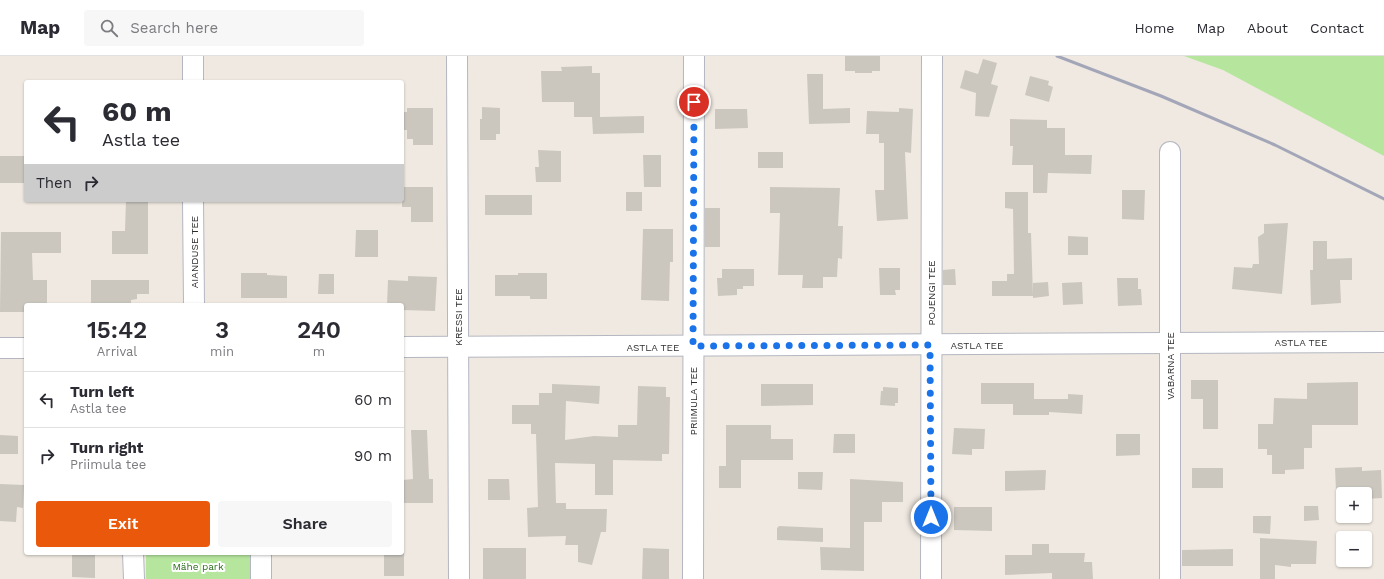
<!DOCTYPE html>
<meta charset="utf-8">
<style>
body{margin:0;font-family:"Work Sans",sans-serif;background:#f7f7f7;color:#2b2b33;height:100vh;display:flex;flex-direction:column;font-size:15px;white-space:nowrap}
*{box-sizing:border-box;margin:0}
p{font-size:13px;color:#7c7c81}
.icon{flex:none;width:22px;height:22px;fill:none;stroke:currentColor;stroke-width:2;stroke-linecap:round;stroke-linejoin:round}
.map{position:relative;flex:1;overflow:hidden}
.drawer{position:absolute;left:24px;top:247px;width:380px;height:252px;display:flex;flex-direction:column;background:#fff;border-radius:4px;box-shadow:0 1px 3px #0004}
.drawer>*{flex:none}
.top-card{position:absolute;left:24px;top:24px;width:380px;height:122px;border-radius:4px;box-shadow:0 1px 3px #0004;background:#fff;color:#2b2b33;overflow:hidden}
.tools{position:absolute;left:1336px;top:431px;display:grid;gap:8px}
.tools a{display:grid;place-items:center;width:36px;height:36px;border-radius:4px;background:#fff;box-shadow:0 1px 3px #0004;font-size:20px}
.pin{position:absolute;display:grid;place-items:center;width:34px;height:34px;color:#fff;margin:-17px;border:2px solid #fff;border-radius:50%;box-shadow:0 1px 4px #0007}
.me{position:absolute;width:44px;margin:-22px;rotate:0deg;stroke-linejoin:round;filter:drop-shadow(0 0 3px #0008)}
.turn{display:flex;align-items:center;gap:14px;height:84px;padding:0 12px;font-size:18px}
.turn .icon{width:52px;height:52px;stroke-width:2.5}
.turn b{display:block;font-size:28px;line-height:34px}
.then{display:flex;align-items:center;height:38px;padding:0 12px;background:#0003;gap:8px;font-size:15px}
.eta{display:flex;justify-content:space-evenly;align-items:center;height:68px;text-align:center}
.eta b{font-size:24px;font-weight:600;line-height:28px}
.action{display:flex;gap:8px;margin-top:auto;padding:8px 12px}
.action a{flex:1;height:46px;border-radius:4px;background:#ea580c;color:#fff;font-size:16px;font-weight:600;line-height:46px;text-align:center}
.action a+a{background:#f7f7f7;color:#2b2b33}
ul{padding:0;list-style:none}
li{display:flex;align-items:center;gap:12px;height:56px;padding:0 12px;border-top:1px solid #e1e1e2}
li div{flex:1}
li b{display:block;font-size:15px}
li em{font-style:normal}
header{display:flex;align-items:center;gap:24px;box-sizing:border-box;height:56px;padding:0 20px;background:#fff;border-bottom:1px solid #e1e1e2}
header strong{font-size:19px}
nav{display:flex;gap:22px;margin-inline-start:auto;font-size:14px}
.search{width:280px;height:36px;background:#f7f7f7;display:flex;align-items:center;gap:10px;box-sizing:border-box;padding:0 14px;border-radius:4px;color:#7c7c81;font-size:15px}
.map>svg:first-child{display:block}
</style>
<header>
<strong>Map</strong>
<div class="search"><svg class="icon" aria-label="search" viewBox="0 0 24 24"><circle cx="10" cy="10" r="6"/><path d="M15 15l6 6"/></svg>Search here</div>
<nav><a>Home</a><a>Map</a><a>About</a><a>Contact</a></nav>
</header>
<div class="map">
<svg width="1384" height="523" viewBox="0 0 1384 523">
<rect width="100%" height="100%" fill="#efe9e1"/>
<g fill="#b6e59e">
<path d="M1184,0H1384V100L1223,14Z"/>
<rect x="146" y="497" width="105" height="26"/>
</g>
<g fill="#cbc7bf">
<path d="M845,0H880V15H872V17H855V15H845Z"/>
<path d="M983,3L997,7L991,28L998,30L989,61L975,60L976,37L960,32L965,14L978,18Z"/>
<path d="M592,10V17H600V61L644,60V77L593,78L592,61H574V46H542L541,15H562L561,11Z"/>
<path d="M807,18H823V53L850,52V67L809,68Z"/>
<path d="M1030,20L1049,25L1048,29L1053,31L1049,46L1025,39Z"/>
<path d="M482,51L500,52V78H496V84H480V63H482Z"/>
<path d="M407,52H433V89H413V83H407V74H402V56H407Z"/>
<path d="M899,52L913,53L911,97L905,96L908,163L877,165L875,134H884V87H879V78H866L867,55L899,56Z"/>
<path d="M715,53H747L748,72L715,73Z"/>
<path d="M1010,63L1047,64V72H1065V99H1092L1091,118L1048,117L1047,137H1033V109H1012L1013,90H1010Z"/>
<path d="M538,94L561,95V126H536L535,111H539Z"/>
<rect x="758" y="96" width="25" height="16"/>
<path d="M643,99H661V131H644Z"/>
<rect x="0" y="100" width="26" height="27"/>
<path d="M402,131H433V166H411V151H402Z"/>
<path d="M770,131L840,132L838,170H843L842,203L838,202L837,221H823V232H802L803,219H778L780,157H770Z"/>
<path d="M1122,134H1145L1144,164L1122,163Z"/>
<rect x="626" y="136" width="16" height="19"/>
<path d="M1005,136H1028V177H1031L1033,240H992V225H1007V218H1014L1013,153L1005,152Z"/>
<rect x="485" y="139" width="47" height="20"/>
<path d="M126,144H148V198H112V175H125Z"/>
<rect x="705" y="152" width="15" height="39"/>
<path d="M1288,167L1282,238L1232,233L1234,211L1252,212L1253,208H1259L1258,181L1264,177V168Z"/>
<path d="M643,173H673V206H670L669,245L641,244Z"/>
<path d="M356,174H378V201H355Z"/>
<path d="M1,176H61V197H32L33,224H47V249H26V256H0Z"/>
<path d="M1068,180L1088,181V199H1068Z"/>
<path d="M1313,185H1327V203L1352,202V224H1340L1341,247L1311,249L1310,214H1313Z"/>
<path d="M879,212H900V234H895L896,239H880Z"/>
<path d="M722,213H754V230H743V233H737V239L718,240L717,222H722Z"/>
<path d="M955,213L956,229H943V214Z"/>
<path d="M241,217H267V219L287,220V242H241Z"/>
<path d="M518,217H547V243H530V240H495V219H518Z"/>
<path d="M319,218H334V238H318Z"/>
<path d="M408,220L437,221L435,255L402,254V249H387L388,224L408,225Z"/>
<path d="M1117,222H1138V233H1141L1142,249L1118,250Z"/>
<path d="M91,224H149V238H137V243L131,244V249H91Z"/>
<path d="M1048,226L1049,240L1033,242V227Z"/>
<path d="M1082,226L1083,248L1063,249L1062,227Z"/>
<path d="M1191,324H1218V373H1203V343H1191Z"/>
<path d="M1358,326V369H1312V392H1304V413L1285,414V418H1272V399H1267V393H1258V368H1273L1274,342L1307,343V327Z"/>
<path d="M981,327H1034V343H1068V338L1083,339L1082,358L1049,356V359H1013V348H981Z"/>
<path d="M552,328L600,330L599,348L566,345L565,384L594,380L618,381V369H637L638,330L666,331V341H670L669,398H662V405L613,404V439H595V408L555,407L556,447H566V453H607L606,476H601L592,509L578,506V489H565L566,480L528,481L527,452L538,451L536,378H531V368H512V349H539V337H552Z"/>
<path d="M761,328H813V349L761,350Z"/>
<path d="M883,331L898,332V347H895V350L880,349L881,335H883Z"/>
<path d="M726,369H771V383H793V404H741V432H719V410H726Z"/>
<path d="M954,372L985,373L984,393H972V399L952,398Z"/>
<path d="M411,374H427L429,423H433V447H403V424L413,423Z"/>
<path d="M834,378H855V397H833Z"/>
<path d="M1116,378H1140V399L1116,400Z"/>
<path d="M0,379L18,380V398H0Z"/>
<path d="M1362,411V415L1381,414L1382,442L1365,443V438H1351V435H1336L1335,412Z"/>
<rect x="1192" y="412" width="31" height="20"/>
<path d="M1046,414L1045,434L1005,435V415Z"/>
<path d="M798,416H823L822,434L798,433Z"/>
<path d="M488,423H509L510,444H488Z"/>
<path d="M850,423L903,426V446H882V466H864V515L821,514L820,491L850,492Z"/>
<path d="M0,428L24,429L23,452L17,451L16,466L0,465Z"/>
<path d="M1304,450H1318L1319,464L1304,465Z"/>
<path d="M954,451H992V475L954,474Z"/>
<path d="M1253,460H1271L1270,478L1253,477Z"/>
<path d="M779,470L823,472V486L777,484V472Z"/>
<path d="M1260,482L1317,485L1316,508H1291V511L1275,509V523H1260Z"/>
<path d="M1032,488H1049V497H1085L1084,506H1092L1093,523H1052V517L1005,519V499H1032Z"/>
<rect x="483" y="492" width="43" height="31"/>
<path d="M643,492L669,493V523H642Z"/>
<path d="M1233,493V510H1182V494Z"/>
<path d="M72,497H95V522L72,521Z"/>
<rect x="384" y="497" width="20" height="23"/>
</g>
<g fill="none" stroke-linecap="round" stroke-linejoin="round">
<defs>
<g id="minor">
<path d="M193,0V26"/>
<path d="M457,0L459,523"/>
<path d="M1170,96V523"/>
<path d="M193,144L194,249"/>
<path d="M402,291L1384,286"/>
<path d="M0,292H26"/>
<path d="M133,497L134,523"/>
<path d="M261,523V497"/>
<path d="M693,523L694,0"/>
<path d="M931,523L932,0"/>
</g>
</defs>
<use href="#minor" stroke="#b4b7c1" stroke-width="22"/>
<use href="#minor" stroke="#fff" stroke-width="20"/>
<path stroke="#a3a6b8" stroke-width="3" d="M1057,0L1161,40L1275,89L1384,143"/>
</g>
<g fill="none" stroke-linecap="round" stroke-linejoin="round">
<path stroke="#1a73e8" stroke-width="7" stroke-dasharray="0 12.6" d="M694,46L693,290L930,289L931,461"/>
</g>
<g text-anchor="middle" stroke-width="4" stroke-linejoin="round" paint-order="stroke">
<g font-size="10" fill="#2e2e2e" stroke="#fff">
<text transform="translate(194 196) rotate(-90)" y="4">AIANDUSE TEE</text>
<text transform="translate(931 237) rotate(-90)" y="4">POJENGI TEE</text>
<text transform="translate(458 261) rotate(-90)" y="4">KRESSI TEE</text>
<text x="1301" y="290">ASTLA TEE</text>
<text x="977" y="293">ASTLA TEE</text>
<text x="653" y="295">ASTLA TEE</text>
<text transform="translate(1170 310) rotate(-90)" y="4">VABARNA TEE</text>
<text transform="translate(693 345) rotate(-90)" y="4">PRIIMULA TEE</text>
</g>
<g font-size="10" fill="#2c6e1b" stroke="#fff">
<text x="198" y="514">Mähe park</text>
</g>
</g>
</svg>
<div class="tools">
<a>+</a>
<a>−</a>
</div>
<div class="pin" style="left:694px;top:46px;background:#d93025"><svg class="icon" aria-label="arrive" viewBox="0 0 24 24"><path d="M6 21V4h12l-3 4 3 4H6"/></svg></div>
<svg class="me" style="left:931px;top:461px" viewBox="-20 -20 40 40"><circle r="17" fill="#1a73e8" stroke="#fff" stroke-width="3"/><path d="M0-11L8 9 0 5-8 9z" fill="#fff"/></svg>
<div class="top-card">
<div class="turn"><svg class="icon" aria-label="left" viewBox="0 0 24 24"><path d="M17 20v-9H6M10 6l-5 5 5 5"/></svg><div><b>60 m</b>Astla tee</div></div>
<div class="then">Then<svg class="icon" aria-label="right" viewBox="0 0 24 24"><path d="M7 20v-9h11M14 6l5 5-5 5"/></svg></div>
</div>
<section class="drawer">
<div class="eta">
<div><b>15:42</b><p>Arrival</p></div>
<div><b>3</b><p>min</p></div>
<div><b>240</b><p>m</p></div>
</div>
<ul>
<li><svg class="icon" aria-label="left" viewBox="0 0 24 24"><path d="M17 20v-9H6M10 6l-5 5 5 5"/></svg><div><b>Turn left</b><p>Astla tee</p></div><em>60 m</em></li>
<li><svg class="icon" aria-label="right" viewBox="0 0 24 24"><path d="M7 20v-9h11M14 6l5 5-5 5"/></svg><div><b>Turn right</b><p>Priimula tee</p></div><em>90 m</em></li>
</ul>
<div class="action"><a>Exit</a><a>Share</a></div>
</section>
</div>
